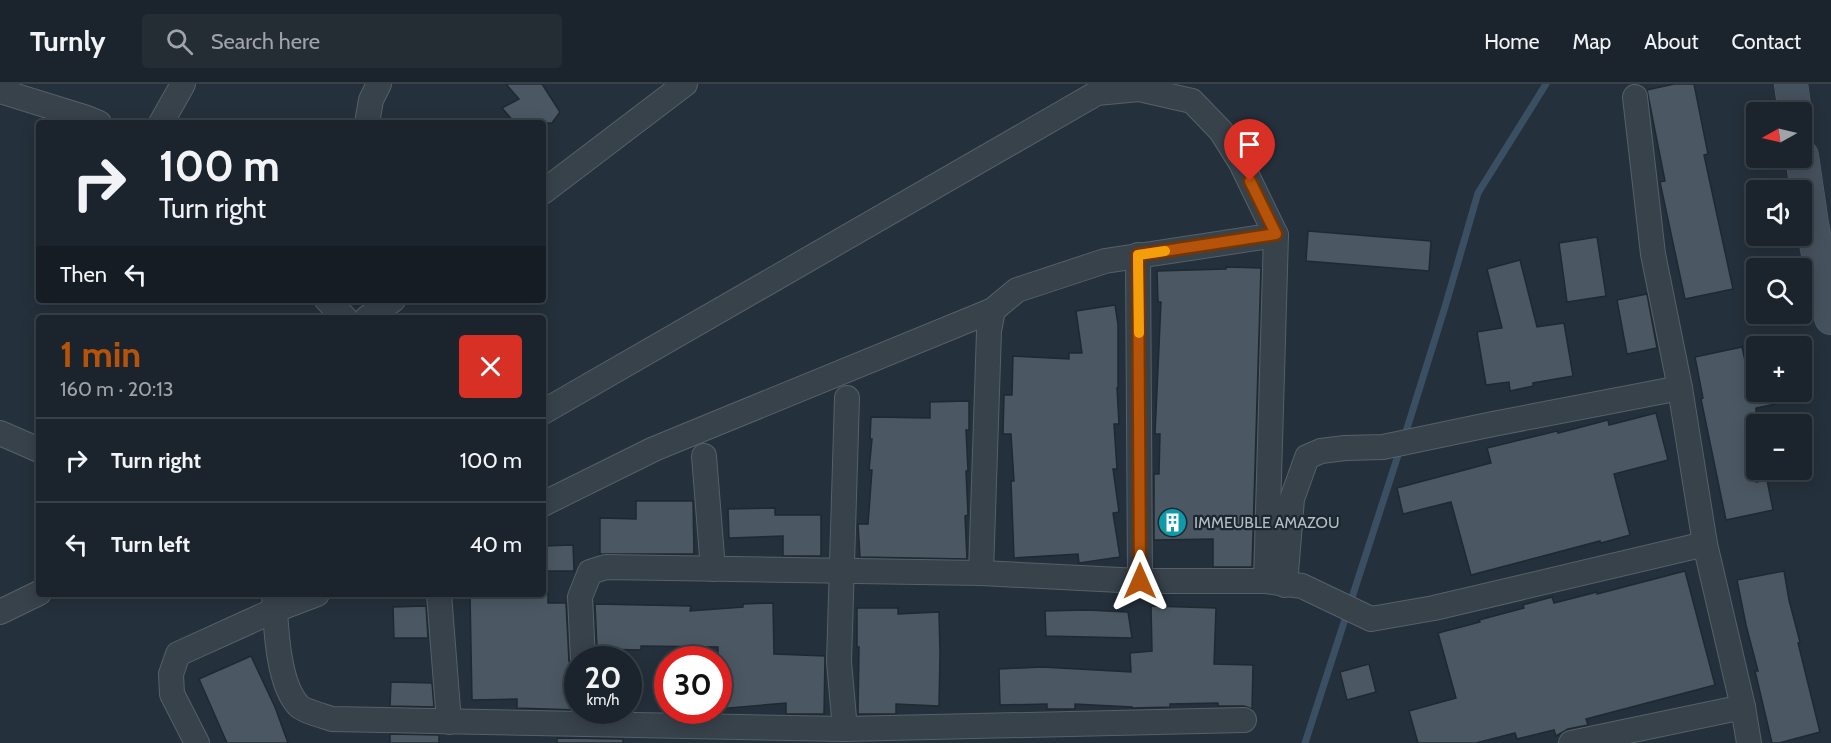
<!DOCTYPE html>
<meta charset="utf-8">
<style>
body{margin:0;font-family:Cabin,sans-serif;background:#242c34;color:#f1f3f6;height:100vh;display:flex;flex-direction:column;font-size:22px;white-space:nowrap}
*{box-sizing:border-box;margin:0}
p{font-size:20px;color:#a0a4a9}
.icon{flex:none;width:33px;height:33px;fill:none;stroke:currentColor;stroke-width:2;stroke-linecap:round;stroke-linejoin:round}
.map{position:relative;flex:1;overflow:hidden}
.sheet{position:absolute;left:36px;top:231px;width:510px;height:282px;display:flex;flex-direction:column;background:#1b242c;border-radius:6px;box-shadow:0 3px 15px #0003,0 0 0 2px #394148}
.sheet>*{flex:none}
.guide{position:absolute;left:36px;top:36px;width:510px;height:183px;border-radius:6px;box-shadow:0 3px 15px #0003,0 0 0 2px #394148;background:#1b242c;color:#f1f3f6;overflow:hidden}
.needle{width:39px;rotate:262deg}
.buttons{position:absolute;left:1746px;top:18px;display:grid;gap:12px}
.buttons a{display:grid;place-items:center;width:66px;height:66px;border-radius:6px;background:#1b242c;box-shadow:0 3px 15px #0003,0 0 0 2px #394148;font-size:30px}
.speed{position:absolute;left:564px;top:562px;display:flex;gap:12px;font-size:30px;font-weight:700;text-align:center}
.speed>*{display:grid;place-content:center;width:78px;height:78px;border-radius:50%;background:#1b242c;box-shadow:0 3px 15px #0003,0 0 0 2px #394148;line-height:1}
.speed small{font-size:15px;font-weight:400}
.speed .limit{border:9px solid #d22;background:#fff;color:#111}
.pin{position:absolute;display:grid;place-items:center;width:51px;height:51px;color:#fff;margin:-62px -26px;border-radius:50% 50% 50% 0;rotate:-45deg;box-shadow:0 0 6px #0007}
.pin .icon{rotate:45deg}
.me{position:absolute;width:66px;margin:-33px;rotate:0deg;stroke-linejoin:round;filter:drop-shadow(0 0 4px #0008)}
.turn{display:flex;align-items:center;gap:21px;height:126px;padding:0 24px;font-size:27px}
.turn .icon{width:78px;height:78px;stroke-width:2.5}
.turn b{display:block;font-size:42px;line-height:51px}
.then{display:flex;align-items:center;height:57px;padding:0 24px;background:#0003;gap:12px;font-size:22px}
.round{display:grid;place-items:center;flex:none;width:63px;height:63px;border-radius:6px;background:#242c34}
.overview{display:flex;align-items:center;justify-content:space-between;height:102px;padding:0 24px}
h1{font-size:36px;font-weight:700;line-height:45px;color:#b45309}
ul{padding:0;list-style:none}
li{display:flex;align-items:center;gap:18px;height:84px;padding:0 24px;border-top:2px solid #394148}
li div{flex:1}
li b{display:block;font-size:22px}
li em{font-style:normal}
header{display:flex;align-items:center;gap:36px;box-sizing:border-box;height:84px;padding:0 30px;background:#1b242c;border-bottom:2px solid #394148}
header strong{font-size:28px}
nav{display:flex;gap:33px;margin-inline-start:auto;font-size:21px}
.search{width:420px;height:54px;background:#242c34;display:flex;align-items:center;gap:15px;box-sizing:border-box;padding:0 21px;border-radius:6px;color:#a0a4a9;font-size:22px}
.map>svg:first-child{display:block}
</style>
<header>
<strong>Turnly</strong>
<div class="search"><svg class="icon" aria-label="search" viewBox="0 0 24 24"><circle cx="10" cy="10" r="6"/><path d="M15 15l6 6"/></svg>Search here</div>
<nav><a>Home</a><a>Map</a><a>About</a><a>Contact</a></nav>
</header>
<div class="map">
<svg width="1831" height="659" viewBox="0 0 1831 659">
<rect width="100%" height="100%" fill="#24303b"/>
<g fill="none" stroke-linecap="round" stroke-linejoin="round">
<g stroke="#3b4f63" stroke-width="7">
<path d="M1404,354L1445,223L1478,109L1546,0"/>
<path d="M1305,659L1400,365"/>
</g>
</g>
<g fill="#4b5863" stroke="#1f2932" stroke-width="1.5">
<path d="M506,0H542L560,28L552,39H515L502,24L519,15Z"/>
<path d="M1674,0H1694L1708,70L1704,71L1733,205L1685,215L1660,98L1665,97L1647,6Z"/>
<path d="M1308,147L1431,157L1429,187L1306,177Z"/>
<path d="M1597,153L1606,212L1567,218L1559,159Z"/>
<path d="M1520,176L1537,243L1564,239L1573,292L1533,299V302L1510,307L1509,298L1486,301L1477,248L1502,244L1487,185Z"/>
<path d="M1226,183L1261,184L1252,483H1213V455L1154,456V390H1159L1160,350H1155L1161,218H1158L1157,187L1226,185Z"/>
<path d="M1647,210L1657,264L1627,270L1617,216Z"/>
<path d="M1115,221L1118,241V304H1117L1119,340H1114L1117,385H1113L1119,428L1113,429L1120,473L1079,479L1078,470L1014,474L1011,397H1014L1011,350H1003L1004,311H1012L1013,272L1069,275V269H1082L1076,227Z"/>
<path d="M1742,263L1752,308H1794L1795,316L1756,324V398L1767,396L1773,426L1726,436L1701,315L1703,314L1695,273Z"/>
<path d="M969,317V346H966L968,387H966L968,431L965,432L967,475L860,473L858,440H868L872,386H869L872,355H870L871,333L930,334V318Z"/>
<path d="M1656,329L1668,376L1614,390L1630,451L1601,459L1600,457L1471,491L1451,418L1403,430L1397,404L1491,379L1487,364L1557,347L1558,349L1608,336L1609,341Z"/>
<path d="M636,417H693L694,470H600V434L636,435Z"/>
<path d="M775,424V431H821V472H783V452L729,454L728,425Z"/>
<path d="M573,461L574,487H543V462Z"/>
<path d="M1685,487L1715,601L1586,635L1588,641L1568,645L1556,652L1554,646L1517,655L1515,649L1476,659H1418L1409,627L1456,614L1438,549L1480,538L1479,536L1524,524L1523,521L1552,513L1554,519L1597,508V510Z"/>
<path d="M1784,487L1789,516L1800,558L1798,559L1820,648L1779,659H1772L1755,587H1758L1746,541L1737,496Z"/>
<path d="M470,510H548V519H566L569,577L571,583L576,588V626L517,624V615L472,616Z"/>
<path d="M773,519L774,570L825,572L824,630H786V619L718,625V563L641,562V566L597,565L595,520L691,522L690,527L743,523V520Z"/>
<path d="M426,522L428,554H394L393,523Z"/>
<path d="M1151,522L1216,524L1214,580L1253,581L1252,625L1244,622H1218V619L1170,620V623L1132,624V623L1075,620V625H1047V620L1000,621L999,585L1042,583L1131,588L1130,569L1152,567Z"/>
<path d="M857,524H898V530L939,528L940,570L939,622L896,620V630H858L859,563H857Z"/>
<path d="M1087,526L1128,528L1132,554L1046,552L1045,527Z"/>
<path d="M251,572L275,623L288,659H227L199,595Z"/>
<path d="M1369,580L1376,608L1347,616L1340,588Z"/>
<path d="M391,598L432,599L434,623L390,622Z"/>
<path d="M390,650L439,651V659H390Z"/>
<path d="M557,654L623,655V659H557Z"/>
</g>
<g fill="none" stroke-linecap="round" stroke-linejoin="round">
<defs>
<g id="minor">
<path d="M0,7L87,34L99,39"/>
<path d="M1635,13L1653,170L1680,304L1705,460L1743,623L1749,659"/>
<path d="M161,39L183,0"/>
<path d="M367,39L371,16L379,0"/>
<path d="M543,108L685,0"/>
<path d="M1138,171L1140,497"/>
<path d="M327,216L345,234"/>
<path d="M367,234L393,216"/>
<path d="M543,328L1097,9L1139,5L1192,17L1221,47L1241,79L1276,151L1266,497"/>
<path d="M0,349L39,366"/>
<path d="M704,372L713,485"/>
<path d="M543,420L654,365L993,226"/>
<path d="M981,489L989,247L993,226L1017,206L1105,177L1276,151"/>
<path d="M1285,501L1292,415L1307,373L1321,367L1345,364L1383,363L1493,340L1680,304"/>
<path d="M274,510C276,540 277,598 298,621C303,627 324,632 332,635L845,645L1244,636"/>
<path d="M439,510L449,638"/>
<path d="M0,528L39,509"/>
<path d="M583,576L580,513L590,488L606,483L981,489L1140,497H1266L1302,502L1371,535L1434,524L1705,460"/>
<path d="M845,645L839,578L847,314"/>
<path d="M197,659L172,610L171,590L178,570L275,526L317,510"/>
<path d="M1571,659L1743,623"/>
</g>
<g id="secondary">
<path d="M1791,0L1795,28"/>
<path d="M1802,72L1812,140L1831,234"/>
</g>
</defs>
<use href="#minor" stroke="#566069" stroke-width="26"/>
<use href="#secondary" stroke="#566069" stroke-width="34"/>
<use href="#minor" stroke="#38424b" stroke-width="24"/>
<use href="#secondary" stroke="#46515e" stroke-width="33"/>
</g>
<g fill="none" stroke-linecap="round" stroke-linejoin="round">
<defs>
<path id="route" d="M1140,497L1138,171L1276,150L1250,97"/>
</defs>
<use href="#route" stroke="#753606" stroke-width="15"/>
<use href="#route" stroke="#b45309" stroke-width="10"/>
<path stroke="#f59e0b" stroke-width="10" d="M1139,249L1138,171L1165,167"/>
</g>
<defs>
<symbol id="building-disc" viewBox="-11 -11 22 22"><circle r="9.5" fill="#0f9aa8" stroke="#1d2730"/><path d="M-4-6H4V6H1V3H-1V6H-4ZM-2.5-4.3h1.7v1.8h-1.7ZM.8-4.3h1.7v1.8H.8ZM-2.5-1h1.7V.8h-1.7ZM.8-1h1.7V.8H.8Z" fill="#fff"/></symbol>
</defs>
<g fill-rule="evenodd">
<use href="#building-disc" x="1156" y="422" width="33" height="33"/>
</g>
<g text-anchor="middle" stroke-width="4.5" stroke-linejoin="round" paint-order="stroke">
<g font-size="16" fill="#b3bdc6" stroke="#1d2730" text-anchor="start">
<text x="1194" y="444">IMMEUBLE AMAZOU</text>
</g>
</g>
</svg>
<div class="buttons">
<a><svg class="needle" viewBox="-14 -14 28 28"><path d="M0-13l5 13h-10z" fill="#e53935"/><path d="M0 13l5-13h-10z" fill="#a0a4a9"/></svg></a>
<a><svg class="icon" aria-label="sound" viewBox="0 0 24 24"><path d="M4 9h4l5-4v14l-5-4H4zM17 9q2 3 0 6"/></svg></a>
<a><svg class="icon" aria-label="search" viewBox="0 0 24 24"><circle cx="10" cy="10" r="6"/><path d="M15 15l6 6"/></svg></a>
<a>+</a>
<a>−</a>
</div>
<div class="speed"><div>20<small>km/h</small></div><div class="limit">30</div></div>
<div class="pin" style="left:1250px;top:97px;background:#d93025"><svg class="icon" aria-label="arrive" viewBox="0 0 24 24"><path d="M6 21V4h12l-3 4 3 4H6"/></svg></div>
<svg class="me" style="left:1140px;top:497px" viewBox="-20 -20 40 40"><path d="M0-17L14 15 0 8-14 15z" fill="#b45309" stroke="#fff" stroke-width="4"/></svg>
<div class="guide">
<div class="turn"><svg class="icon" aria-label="right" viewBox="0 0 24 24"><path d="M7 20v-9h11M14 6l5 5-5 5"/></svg><div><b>100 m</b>Turn right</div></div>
<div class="then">Then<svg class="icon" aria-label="left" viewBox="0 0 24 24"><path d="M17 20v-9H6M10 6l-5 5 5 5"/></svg></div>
</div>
<section class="sheet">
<div class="overview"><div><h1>1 min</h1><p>160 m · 20:13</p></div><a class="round" style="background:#d93025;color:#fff"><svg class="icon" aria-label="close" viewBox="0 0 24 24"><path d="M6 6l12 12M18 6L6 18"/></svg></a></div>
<ul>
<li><svg class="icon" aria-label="right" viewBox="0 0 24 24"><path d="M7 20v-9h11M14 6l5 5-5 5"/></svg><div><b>Turn right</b></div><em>100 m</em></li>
<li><svg class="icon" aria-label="left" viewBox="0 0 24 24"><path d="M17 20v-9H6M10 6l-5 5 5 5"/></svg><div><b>Turn left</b></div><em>40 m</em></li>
</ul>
</section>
</div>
